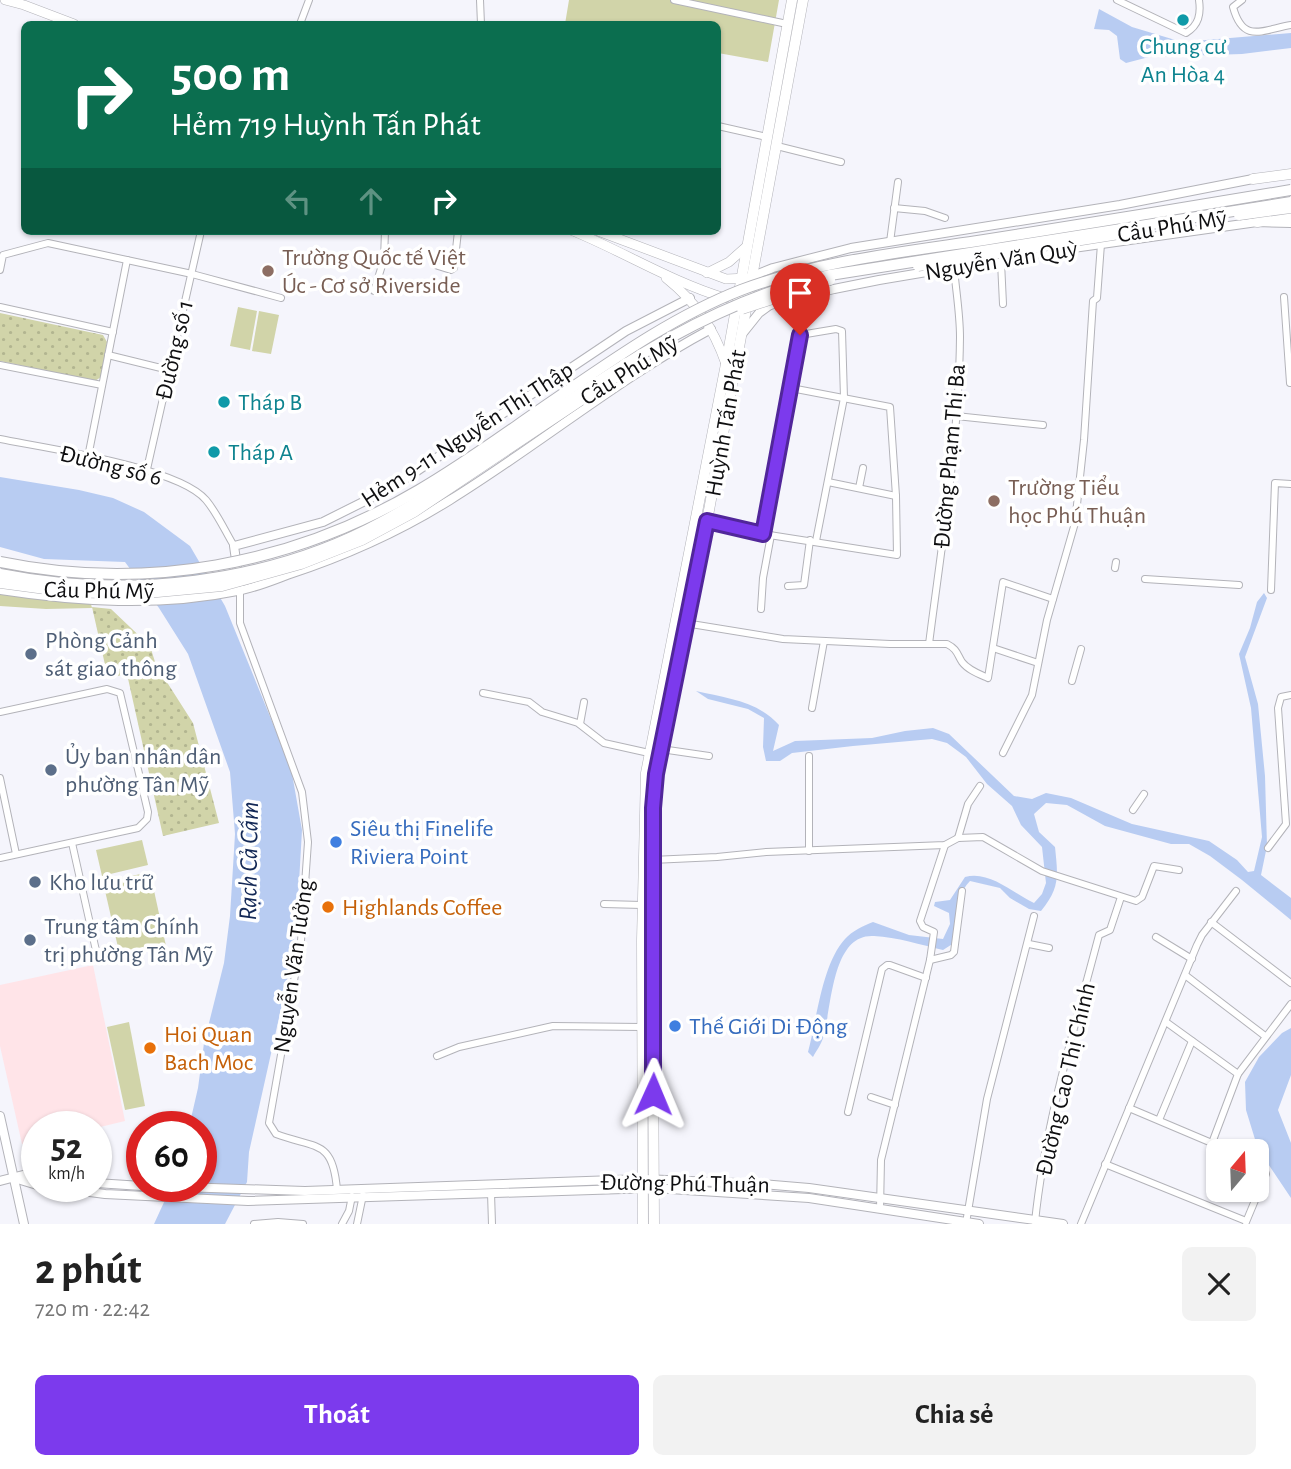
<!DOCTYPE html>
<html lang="vi">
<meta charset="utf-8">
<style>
body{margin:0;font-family:"Alegreya Sans",sans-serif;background:#f2f2f2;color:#222;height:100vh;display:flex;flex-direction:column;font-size:26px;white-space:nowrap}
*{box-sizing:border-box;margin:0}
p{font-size:23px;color:#767676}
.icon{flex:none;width:38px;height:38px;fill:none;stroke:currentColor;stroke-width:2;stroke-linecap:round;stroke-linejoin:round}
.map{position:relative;height:1224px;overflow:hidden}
.side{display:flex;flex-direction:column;background:#fff;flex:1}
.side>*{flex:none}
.guide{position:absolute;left:21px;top:21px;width:700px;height:214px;border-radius:10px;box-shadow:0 2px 5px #0004;background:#0b6e4f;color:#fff;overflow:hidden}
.needle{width:46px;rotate:19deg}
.buttons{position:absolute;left:1206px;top:1139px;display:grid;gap:14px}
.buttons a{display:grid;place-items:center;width:63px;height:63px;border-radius:10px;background:#fff;box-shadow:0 2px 5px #0004;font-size:35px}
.speed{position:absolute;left:21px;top:1111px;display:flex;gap:14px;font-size:35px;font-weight:700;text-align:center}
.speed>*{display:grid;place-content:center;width:91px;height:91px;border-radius:50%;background:#fff;box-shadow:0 2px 5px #0004;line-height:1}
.speed small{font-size:18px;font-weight:400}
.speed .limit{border:10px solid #d22;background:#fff;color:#111}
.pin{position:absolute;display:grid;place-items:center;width:60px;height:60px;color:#fff;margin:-72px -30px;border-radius:50% 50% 50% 0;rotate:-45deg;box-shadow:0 0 7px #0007}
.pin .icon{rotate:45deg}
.me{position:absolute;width:77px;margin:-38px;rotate:1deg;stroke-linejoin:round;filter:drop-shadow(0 0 5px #0008)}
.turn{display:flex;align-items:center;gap:24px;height:147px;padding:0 35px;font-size:32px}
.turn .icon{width:91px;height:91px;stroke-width:2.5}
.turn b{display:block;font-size:49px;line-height:60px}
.lanes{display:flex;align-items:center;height:66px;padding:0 35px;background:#0003;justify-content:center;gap:35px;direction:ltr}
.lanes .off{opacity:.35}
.round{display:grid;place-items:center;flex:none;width:74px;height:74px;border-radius:10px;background:#f2f2f2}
.head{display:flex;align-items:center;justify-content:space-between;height:119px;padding:0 35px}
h1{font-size:42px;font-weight:700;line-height:52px}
.button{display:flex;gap:14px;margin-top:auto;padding:14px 35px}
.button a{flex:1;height:80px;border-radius:10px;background:#7c3aed;color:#fff;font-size:28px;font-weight:700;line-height:80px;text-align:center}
.button a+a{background:#f2f2f2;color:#222}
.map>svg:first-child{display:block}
</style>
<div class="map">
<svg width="1291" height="1224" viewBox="0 0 1291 1224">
<defs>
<pattern id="park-dots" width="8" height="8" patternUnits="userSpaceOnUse" patternTransform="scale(1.75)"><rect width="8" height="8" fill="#d1d4a9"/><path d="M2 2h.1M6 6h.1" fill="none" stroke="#b2b590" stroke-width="1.8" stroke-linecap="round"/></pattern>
</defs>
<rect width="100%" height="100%" fill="#f5f5fc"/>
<path fill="#ffe4e8" d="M93,965L125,1121L96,1128L37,1127V1141L22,1144L0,1046V985Z"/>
<g fill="#d1d4a9">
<path d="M569,0H779L768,62L718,53V24H565Z"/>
<path d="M238,307L257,311L250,350L230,346Z"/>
<path d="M259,311L279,315L271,354L252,351Z"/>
<path d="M0,592L91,604L92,608L46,609L0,606Z"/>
<path d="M142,840L148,865L102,876L96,850Z"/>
<path d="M150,872L166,946L120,956L103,882Z"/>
<path d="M129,1022L145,1106L125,1110L107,1027Z"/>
</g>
<g fill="url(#park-dots)">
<path d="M0,313L103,335L107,342L101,377L95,381L0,361Z"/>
<path d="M92,607L111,609L150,646L156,665L193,723L219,823L163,836L127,674L108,678Z"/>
</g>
<g fill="#b8ccf2">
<path d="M1099,9L1132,27L1182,42L1291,33V48L1242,54L1149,57L1126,63L1120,59L1117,36L1109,30L1094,29Z"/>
<path d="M0,477L79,490L113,498L144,512L190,546L225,606L291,768L302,830L297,918L287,982L249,1152L247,1182L225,1224H154L171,1187L201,1186V1127H189L198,1088L204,1043L224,963L230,916L235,834L230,772L188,654L159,608L125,562L44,559L0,547Z"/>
<path d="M1264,593L1267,598L1245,657L1258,704L1265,776L1267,846L1261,875L1291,898V920L1242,880L1210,856L1189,844H1171L1105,826L1067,805L1046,803L1034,814L1039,832L1055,847C1058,876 1060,888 1041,911L1029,909L1010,898L1000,888L970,881C951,902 958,917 954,943L943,950C921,945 897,937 874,936C831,933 832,1009 823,1038C821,1045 816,1051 813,1057L808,1052C817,1019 822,964 845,939C852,931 863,926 873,922L909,935L943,939L950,924L949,913L934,906L935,902L950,900L965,877C989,870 1013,893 1034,903L1042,894L1046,883L1042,847L1021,825L1012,806L987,784L966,757L947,743L932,739L853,746L792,753L780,761H766L763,747L764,718L748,709L708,699L696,691C726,698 758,701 779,725L773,751L795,741L872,738L905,731L933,728L949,734L1014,796L1032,799L1046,793L1071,798L1132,824L1209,841L1237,860L1248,872L1254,871L1262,837L1251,708L1239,654L1250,628L1257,602Z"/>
<path d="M1291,1028V1075L1278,1110L1291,1143V1198L1258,1149L1246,1110L1245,1082L1259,1057L1282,1033Z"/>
</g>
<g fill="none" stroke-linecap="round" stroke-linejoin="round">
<defs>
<g id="minor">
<path d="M480,0L481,24"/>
<path d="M674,0L787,24"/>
<path d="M1117,0L1186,33C1199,25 1201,14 1199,0"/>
<path d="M1242,0L1233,7C1243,44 1262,30 1291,25"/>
<path d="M300,24L309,0"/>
<path d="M718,126L767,137"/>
<path d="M777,146L841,162"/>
<path d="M894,208L925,211L945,218"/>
<path d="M890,242L898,182"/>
<path d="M1001,262L1003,304"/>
<path d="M438,266L451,270L454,268L458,231"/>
<path d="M0,270L3,255L48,243L192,274L281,298"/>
<path d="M374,291L384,259L385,231"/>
<path d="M1284,297L1290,383"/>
<path d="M0,307L113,332"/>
<path d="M800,335L836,329L842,331L844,398L816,541"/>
<path d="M108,355L169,370"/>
<path d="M0,365L102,385"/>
<path d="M956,416L1043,425"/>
<path d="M0,439C45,448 179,467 206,500C217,513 225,531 234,546"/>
<path d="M88,457L127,260"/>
<path d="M147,469L201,231"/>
<path d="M828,482L896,496"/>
<path d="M859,488L863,468"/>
<path d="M695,518L763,534L897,555L896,496L890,407L791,388"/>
<path d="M763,534L807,297"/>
<path d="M1115,568L1116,562"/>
<path d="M1145,579L1239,585"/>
<path d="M788,586L804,585L810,540"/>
<path d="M240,590V623L302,792L308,842L301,941L269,1123L276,1134C316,1149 333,1139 337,1190"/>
<path d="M1271,590L1275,483L1291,484"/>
<path d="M761,609L763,578L771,535"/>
<path d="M685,623L783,639L890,644H947C957,649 957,654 962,662C968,670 979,674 988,678L1003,582L1053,599"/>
<path d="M929,644C942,542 959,440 960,337C960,314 956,291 954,268"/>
<path d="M993,648L1038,663"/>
<path d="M1072,681L1081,649"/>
<path d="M483,693L529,702L542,712L578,723L604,743L649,753"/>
<path d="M812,708L824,641"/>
<path d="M0,712L107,689L120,693L148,812L147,819L138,828L0,858"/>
<path d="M580,724L584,702"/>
<path d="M661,749L709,756"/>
<path d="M1003,753L1032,695L1047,620L1075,523L1084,440L1093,301L1097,298L1101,244"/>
<path d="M809,756V851"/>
<path d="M0,778L16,854"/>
<path d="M1133,810L1144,794"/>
<path d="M958,838L968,804L980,786"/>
<path d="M72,843L97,955"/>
<path d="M1268,848L1286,824L1278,708L1281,697L1291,695"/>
<path d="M652,860L717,857L766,852L945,845L958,838L983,837L1042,871L1136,901L1142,897L1154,866L1179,870"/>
<path d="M604,904L642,905"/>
<path d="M1211,922L1291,983"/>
<path d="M1156,937L1192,959"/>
<path d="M1029,944L1049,948"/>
<path d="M930,960L951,955L954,952L962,891"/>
<path d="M1185,975L1265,1036"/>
<path d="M1166,1022L1238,1074"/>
<path d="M437,1056L459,1047L553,1026L642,1027"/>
<path d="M871,1097L895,1105"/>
<path d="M1129,1108L1233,1152"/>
<path d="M848,1112L882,969L887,965H890L926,978"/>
<path d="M1159,1120L1192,1041"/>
<path d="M1212,1143L1238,1074L1291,1004"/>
<path d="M1105,1164L1246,1221"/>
<path d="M491,1193L492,1224"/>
<path d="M880,1209L881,1160L930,960L934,932L923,927L920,921L945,845"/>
<path d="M1035,1222C1045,1124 1074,1030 1099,935L1110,930L1121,897"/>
<path d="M1246,1222L1266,1174L1263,1165L1256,1161"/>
<path d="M966,1223L987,1099L1034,916"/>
<path d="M254,1224L278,1222L303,1224"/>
<path d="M342,1224L349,1211L352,1196"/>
<path d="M357,1224L363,1195"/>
<path d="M1081,1224L1197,945L1202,935L1236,891"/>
</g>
<g id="tertiary">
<path d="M753,276L773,268L851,248L1120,205L1258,178"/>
<path d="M759,305H770L834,289L879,280L1052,251L1257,222L1291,223"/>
<path d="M743,333L759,313L770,305"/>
<path d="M237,567L234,546L323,522L393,487L626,331L690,298"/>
<path d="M0,590C78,602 159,607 237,591C254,588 271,581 287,575C345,556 399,532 450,500C539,445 619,378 711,329"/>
<path d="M0,1116L24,1224"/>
<path d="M14,1178L37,1185"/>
<path d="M0,1181L27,1174L37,1176"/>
<path d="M96,1183L142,1186"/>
<path d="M45,1186L105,1194L248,1201L654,1188L809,1198L979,1224"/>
<path d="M151,1186L305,1191L643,1179L761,1184L809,1188L1063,1224"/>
</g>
<g id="secondary">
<path d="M5,0L24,5L74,24"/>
<path d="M573,231C624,252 672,282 725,298"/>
<path d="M598,231L726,279L748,278"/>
<path d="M707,273L729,262L747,246"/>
<path d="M666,278C696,302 713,327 726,364"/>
</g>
<g id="primary">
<path d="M1253,179L1291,174"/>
<path d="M1257,222L1291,215"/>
<path d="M643,1224L642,940L646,773L726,364L792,0"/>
<path d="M654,1224L652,860L656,773L707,521L803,0"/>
</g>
</defs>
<use href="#minor" stroke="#b3b3b9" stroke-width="8"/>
<use href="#tertiary" stroke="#b3b3b9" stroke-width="10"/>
<use href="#secondary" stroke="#b3b3b9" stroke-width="10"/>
<use href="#primary" stroke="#b3b3b9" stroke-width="11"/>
<use href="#minor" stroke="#fff" stroke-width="6"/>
<use href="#tertiary" stroke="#fff" stroke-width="8"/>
<use href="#secondary" stroke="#fff" stroke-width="9"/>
<use href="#primary" stroke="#fff" stroke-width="10"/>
<defs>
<g id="primary-bridge">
<path d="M1239,215L1291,208"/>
<path d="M918,266L1138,231"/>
<path d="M742,309L830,280"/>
<path d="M0,583L68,592L136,594L222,586L301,564L362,540L414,512L629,368"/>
</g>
<g id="trunk-bridge">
<path d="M0,562C145,592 292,565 419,490C464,464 507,432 551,402C611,361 672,317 741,290C818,261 903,252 984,240C1086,224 1189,207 1291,190"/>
<path d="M0,574C126,599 268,584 382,522C533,439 657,313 830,275L1291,202"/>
</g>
</defs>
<use href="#primary-bridge" stroke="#b3b3b9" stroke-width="11" stroke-linecap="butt"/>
<use href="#trunk-bridge" stroke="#b3b3b9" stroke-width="12" stroke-linecap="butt"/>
<use href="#primary-bridge" stroke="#fff" stroke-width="10"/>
<use href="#trunk-bridge" stroke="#fff" stroke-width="10"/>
</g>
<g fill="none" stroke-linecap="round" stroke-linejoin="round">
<defs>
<path id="route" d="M653,1094V808L656,774L707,521L763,534L800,335"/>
</defs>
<use href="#route" stroke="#51269a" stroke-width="18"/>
<use href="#route" stroke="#7c3aed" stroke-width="12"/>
</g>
<g fill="#0f9aa8" stroke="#fff" stroke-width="2.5">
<circle cx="1183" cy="20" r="7"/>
<circle cx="224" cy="402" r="7"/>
<circle cx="214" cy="452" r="7"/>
</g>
<g fill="#8d6e63" stroke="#fff" stroke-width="2.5">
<circle cx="268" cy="271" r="7"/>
<circle cx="994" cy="501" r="7"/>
</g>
<g fill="#5c6f8a" stroke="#fff" stroke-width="2.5">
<circle cx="31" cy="654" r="7"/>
<circle cx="51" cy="770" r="7"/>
<circle cx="35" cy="882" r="7"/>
<circle cx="30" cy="940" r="7"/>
</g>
<g fill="#3f7fe0" stroke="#fff" stroke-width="2.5">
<circle cx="336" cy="842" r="7"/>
<circle cx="675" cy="1026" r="7"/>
</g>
<g fill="#e8710a" stroke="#fff" stroke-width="2.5">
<circle cx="328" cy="907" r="7"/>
<circle cx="150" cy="1048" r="7"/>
</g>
<g text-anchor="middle" stroke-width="7" stroke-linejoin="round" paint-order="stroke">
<g font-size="24" fill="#0d838f" stroke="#fff" text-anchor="start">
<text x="1183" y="54" text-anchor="middle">Chung cư<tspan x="1183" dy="28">An Hòa 4</tspan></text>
<text x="238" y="410">Tháp B</text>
<text x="228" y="460">Tháp A</text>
</g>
<g font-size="24" fill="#0f0f11" stroke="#fff">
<text transform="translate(1172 226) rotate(-9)" y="8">Cầu Phú Mỹ</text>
<text transform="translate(1001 260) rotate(-9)" y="8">Nguyễn Văn Quỳ</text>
<text transform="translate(174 350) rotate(-77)" y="8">Đường số 1</text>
<text transform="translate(629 370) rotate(-32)" y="8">Cầu Phú Mỹ</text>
<text transform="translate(725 423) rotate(-80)" y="8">Huỳnh Tấn Phát</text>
<text transform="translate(467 434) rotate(-33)" y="8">Hẻm 9-11 Nguyễn Thị Thập</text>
<text transform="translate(949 456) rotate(-85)" y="8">Đường Phạm Thị Ba</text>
<text transform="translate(111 465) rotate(14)" y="8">Đường số 6</text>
<text transform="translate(99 590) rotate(1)" y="8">Cầu Phú Mỹ</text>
<text transform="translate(293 966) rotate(-82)" y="8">Nguyễn Văn Tưởng</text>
<text transform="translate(1065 1079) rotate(-77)" y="8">Đường Cao Thị Chính</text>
<text transform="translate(685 1183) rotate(1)" y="8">Đường Phú Thuận</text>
</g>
<g font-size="24" fill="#785e54" stroke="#fff" text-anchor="start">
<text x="282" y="265">Trường Quốc tế Việt<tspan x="282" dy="28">Úc - Cơ sở Riverside</tspan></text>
<text x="1008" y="495">Trường Tiểu<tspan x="1008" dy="28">học Phú Thuận</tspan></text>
</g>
<g font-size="24" fill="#4e5e75" stroke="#fff" text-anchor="start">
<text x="45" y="648">Phòng Cảnh<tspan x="45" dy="28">sát giao thông</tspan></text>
<text x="65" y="764">Ủy ban nhân dân<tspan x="65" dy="28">phường Tân Mỹ</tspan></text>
<text x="49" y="890">Kho lưu trữ</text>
<text x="44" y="934">Trung tâm Chính<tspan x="44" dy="28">trị phường Tân Mỹ</tspan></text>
</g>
<g font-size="24" fill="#366cbe" stroke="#fff" text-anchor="start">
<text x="350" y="836">Siêu thị Finelife<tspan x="350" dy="28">Riviera Point</tspan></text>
<text x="689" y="1034">Thế Giới Di Động</text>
</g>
<g font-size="24" fill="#c56008" stroke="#fff" text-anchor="start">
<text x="342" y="915">Highlands Coffee</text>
<text x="164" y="1042">Hoi Quan<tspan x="164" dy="28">Bach Moc</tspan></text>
</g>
<g font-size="26" font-style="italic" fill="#132856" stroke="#fff">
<text transform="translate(248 861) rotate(-89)" y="9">Rạch Cả Cấm</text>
</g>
</g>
</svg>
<div class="buttons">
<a><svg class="needle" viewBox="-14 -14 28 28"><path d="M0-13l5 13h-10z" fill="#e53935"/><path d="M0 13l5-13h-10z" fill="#767676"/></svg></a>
</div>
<div class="speed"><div>52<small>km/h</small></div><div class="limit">60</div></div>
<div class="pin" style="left:800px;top:335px;background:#d93025"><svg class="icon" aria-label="arrive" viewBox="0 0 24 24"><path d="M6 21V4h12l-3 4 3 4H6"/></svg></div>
<svg class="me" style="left:653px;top:1094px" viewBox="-20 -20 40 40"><path d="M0-17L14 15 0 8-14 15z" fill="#7c3aed" stroke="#fff" stroke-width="4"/></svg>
<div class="guide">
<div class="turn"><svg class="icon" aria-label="right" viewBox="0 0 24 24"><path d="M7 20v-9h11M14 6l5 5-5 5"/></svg><div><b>500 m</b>Hẻm 719 Huỳnh Tấn Phát</div></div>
<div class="lanes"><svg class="icon off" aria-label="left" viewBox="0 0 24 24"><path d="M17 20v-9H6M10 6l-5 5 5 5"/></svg><svg class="icon off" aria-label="ahead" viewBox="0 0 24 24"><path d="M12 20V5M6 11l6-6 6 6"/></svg><svg class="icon" aria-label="right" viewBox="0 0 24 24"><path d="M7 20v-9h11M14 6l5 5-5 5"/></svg></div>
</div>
</div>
<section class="side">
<div class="head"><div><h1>2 phút</h1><p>720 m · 22:42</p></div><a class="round"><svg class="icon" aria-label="close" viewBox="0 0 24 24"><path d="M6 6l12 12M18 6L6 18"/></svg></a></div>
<div class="button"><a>Thoát</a><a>Chia sẻ</a></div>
</section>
